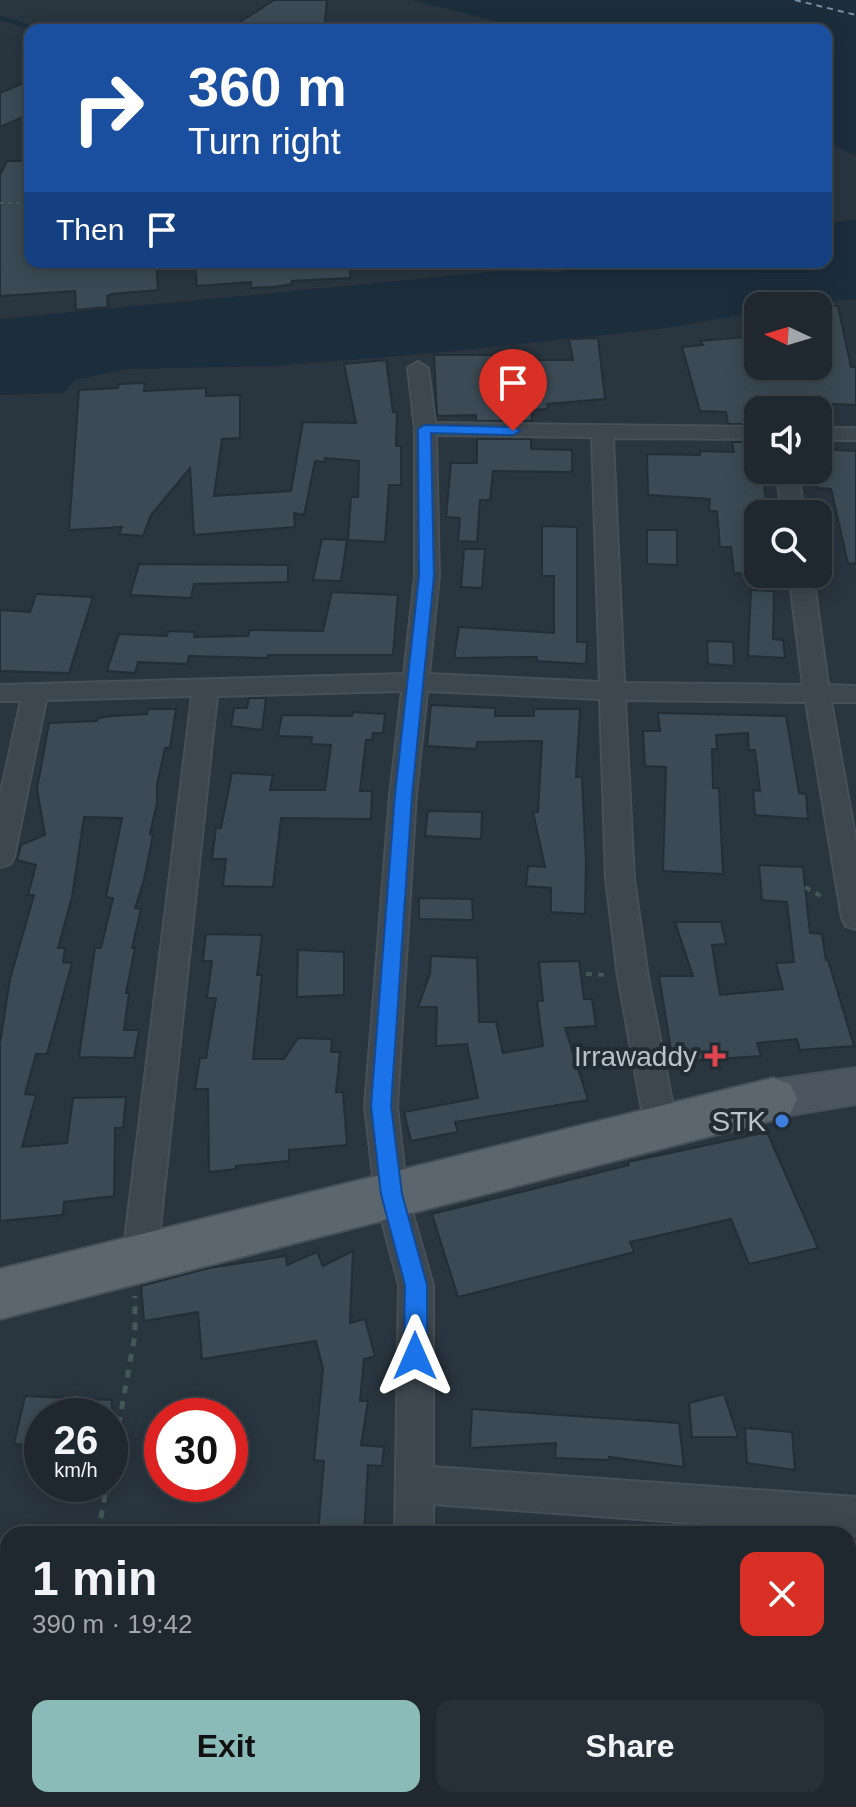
<!DOCTYPE html>
<meta charset="utf-8">
<style>
body{margin:0;font-family:Arial,sans-serif;background:#273037;color:#f1f3f6;height:100vh;display:flex;flex-direction:column;font-size:30px;white-space:nowrap}
*{box-sizing:border-box;margin:0}
p{font-size:26px;color:#a1a6aa}
.icon{flex:none;width:44px;height:44px;fill:none;stroke:currentColor;stroke-width:2;stroke-linecap:round;stroke-linejoin:round}
.map{position:relative;flex:1;overflow:hidden}
.side{position:absolute;left:0px;top:1526px;width:856px;height:282px;display:flex;flex-direction:column;background:#1f282f;border-radius:24px 24px 0 0;box-shadow:0 4px 20px #0003,0 0 0 2px #3c444b}
.side>*{flex:none}
.guide{position:absolute;left:24px;top:24px;width:808px;height:244px;border-radius:16px;box-shadow:0 4px 20px #0003,0 0 0 2px #3c444b;background:#1a4fa0;color:#fff;overflow:hidden}
.needle{width:52px;rotate:274deg}
.controls{position:absolute;left:744px;top:292px;display:grid;gap:16px}
.controls a{display:grid;place-items:center;width:88px;height:88px;border-radius:16px;background:#1f282f;box-shadow:0 4px 20px #0003,0 0 0 2px #3c444b;font-size:40px}
.speed{position:absolute;left:24px;top:1398px;display:flex;gap:16px;font-size:40px;font-weight:700;text-align:center}
.speed>*{display:grid;place-content:center;width:104px;height:104px;border-radius:50%;background:#1f282f;box-shadow:0 4px 20px #0003,0 0 0 2px #3c444b;line-height:1}
.speed small{font-size:20px;font-weight:400}
.speed .limit{border:12px solid #d22;background:#fff;color:#111}
.pin{position:absolute;display:grid;place-items:center;width:68px;height:68px;color:#fff;margin:-82px -34px;border-radius:50% 50% 50% 0;rotate:-45deg;box-shadow:0 0 8px #0007}
.pin .icon{rotate:45deg}
.me{position:absolute;width:88px;margin:-44px;rotate:0deg;stroke-linejoin:round;filter:drop-shadow(0 0 6px #0008)}
.turn{display:flex;align-items:center;gap:28px;height:168px;padding:0 32px;font-size:36px}
.turn .icon{width:104px;height:104px;stroke-width:2.5}
.turn b{display:block;font-size:56px;line-height:68px}
.then{display:flex;align-items:center;height:76px;padding:0 32px;background:#0003;gap:16px;font-size:30px}
.round{display:grid;place-items:center;flex:none;width:84px;height:84px;border-radius:16px;background:#273037}
.overview{display:flex;align-items:center;justify-content:space-between;height:136px;padding:0 32px}
h1{font-size:48px;font-weight:600;line-height:60px}
.cta{display:flex;gap:16px;margin-top:auto;padding:16px 32px}
.cta a{flex:1;height:92px;border-radius:16px;background:#8bbbb9;color:#111;font-size:32px;font-weight:600;line-height:92px;text-align:center}
.cta a+a{background:#273037;color:#f1f3f6}
.map>svg:first-child{display:block}
</style>
<div class="map">
<svg width="856" height="1807" viewBox="0 0 856 1807">
<rect width="100%" height="100%" fill="#29353f"/>
<g fill="#1c2d3c">
<path d="M411,0H856V156L826,142V30H530Z"/>
<path d="M856,219V299L758,306V312L659,329L436,353L273,366L127,369L75,380L63,393L0,395V319L502,271L558,272L610,262H826V224Z"/>
</g>
<g fill="none" stroke-linecap="round" stroke-linejoin="round">
<path stroke="#1c2d3c" stroke-width="4" d="M0,18L40,30"/>
<path stroke="#7690a4" stroke-width="2" stroke-dasharray="6 5" stroke-linecap="butt" d="M795,0L856,15"/>
</g>
<g fill="#3b4a54" stroke="#232e36" stroke-width="2">
<path d="M274,0H327L324,30H261L237,24Z"/>
<path d="M30,80V114L0,127V93Z"/>
<path d="M7,161H30V262H156L158,290L111,294L107,296L108,307L76,310L75,291L0,296V175Z"/>
<path d="M195,262H350V278L292,281V284L274,287L251,288V282L197,286Z"/>
<path d="M818,306H838L851,367H856V405L809,403L811,410H758V424H728L726,412L700,411L682,347L703,345L700,341L758,336V376L818,372Z"/>
<path d="M598,338L605,399L547,404L548,409L532,410V421H476V415L437,416L434,355H492V360H573L569,339Z"/>
<path d="M386,360L393,412H397L396,446H401V485H389L385,542L348,540L351,497H358L359,461L325,458L324,462L315,461L304,515L294,513L295,527L194,535L190,468L151,515L143,536L119,534L122,527L69,530L79,390L118,388L119,384L145,383L144,391L206,388V396L240,395V438L222,439L214,496L291,491L303,422L356,423L344,364Z"/>
<path d="M477,439H531V449L572,450V472L493,471L490,500H480L477,542L458,541L460,518L446,517L451,463H477Z"/>
<path d="M732,442H758V470H763L767,513L758,512V574L734,573L731,547H720L717,511H709L710,499L648,495L647,454L700,455V451L734,452Z"/>
<path d="M818,449L856,451V563L848,564L831,489L817,488L814,470H818Z"/>
<path d="M542,526L577,527V642H587L586,664L537,661V657L454,658L459,627L554,633V576H542Z"/>
<path d="M647,530H677V565L647,564Z"/>
<path d="M322,539L347,540L341,581L313,580Z"/>
<path d="M464,549H485L482,588L461,587Z"/>
<path d="M139,564L288,565V582L194,584L191,598L130,595Z"/>
<path d="M751,590L774,591L773,639L783,640L785,658L748,656Z"/>
<path d="M332,592L398,595L393,655H268V658L189,656L187,664L138,662L135,673L107,671L119,634L167,636L168,631L195,632L194,637L248,636L250,630L323,631Z"/>
<path d="M36,594L93,597L69,673L0,671V610L30,612Z"/>
<path d="M707,641L733,642L734,666L708,664Z"/>
<path d="M249,698H266L262,730L231,726L234,708H247Z"/>
<path d="M431,705L495,708V716H534V709H580L576,777H582L586,862L585,914L551,912V888L526,886L528,866L545,867L533,812H538L542,741L477,742L476,749L427,746Z"/>
<path d="M148,709H176L170,748H165L157,784V803L150,834L153,835L144,880L135,908L141,909L132,948H135L126,993H129L124,1030H139L134,1058L79,1057L95,948H101L113,898L106,897L122,818L84,817L72,897L58,948H65L63,962L72,963L47,1054H36L25,1094L36,1095L22,1147L67,1143L73,1098L126,1097L123,1128H115L114,1196L64,1202L63,1215L0,1221V1043L10,979L34,895H28L36,865L17,860L21,845L45,835L37,789L49,723L97,721L98,718L112,716L147,714Z"/>
<path d="M353,712L385,714L383,733H373L372,740H366L360,791H372L371,819L281,818L273,887L223,886L226,859H212L216,828H221L232,773L273,775L270,790H325L331,745L311,744L312,737L278,736L282,715L352,716Z"/>
<path d="M658,713L786,716L799,793L806,794L808,819L755,815L753,790L760,791L755,750H749L748,733L716,735L717,749H712L713,788H719L723,874L663,871L666,767L645,766L643,731H660Z"/>
<path d="M428,811L482,812L481,839L425,836Z"/>
<path d="M759,865L803,867L810,933L822,934L826,960H828L854,1046L800,1050L797,1039L757,1043L761,1056L673,1062L659,976H693L675,922H721L726,944L712,945L720,995L783,989L776,963L794,962L787,902L762,900Z"/>
<path d="M419,898L472,899L473,920L419,919Z"/>
<path d="M206,934L262,935L257,975H262L253,1059H284L298,1038L332,1039L331,1052H340L336,1092H343L347,1145L289,1150V1161L236,1166V1169L209,1172L208,1089H195L200,1058H206L216,998H207L212,961H203Z"/>
<path d="M298,950L344,952V995L297,997Z"/>
<path d="M431,956L477,958L479,1022H496L503,1053L543,1046L537,1001H543L539,962L579,961L584,999H592L596,1026L565,1028L588,1100L455,1122L458,1132L411,1141L404,1112L478,1098L467,1044L436,1046L437,1007H418L430,974Z"/>
<path d="M767,1132L818,1248L749,1264L731,1219L630,1242L634,1252L458,1297L432,1214L629,1165L628,1162Z"/>
<path d="M353,1251L350,1323L365,1319L375,1356L364,1359L360,1401H368L361,1445L384,1447L382,1466L368,1465L364,1534H318L324,1461L314,1460L323,1369L316,1341L202,1359L198,1312L144,1321L141,1286L209,1268L286,1256L287,1265L317,1252L323,1266Z"/>
<path d="M724,1394L738,1437H692L689,1403Z"/>
<path d="M25,1396L112,1400V1416H42V1446L14,1444Z"/>
<path d="M472,1409L679,1423L684,1467L609,1457V1460L555,1458L556,1443L470,1448Z"/>
<path d="M745,1428L792,1432L795,1470L747,1463Z"/>
</g>
<g fill="none" stroke-linecap="round" stroke-linejoin="round">
<defs>
<g id="minor">
<path d="M418,362L428,368L435,423L758,427V439L613,438L624,683L803,685L789,574H813L828,685L856,686V702H831L856,841V929L846,926L842,918L806,702L625,700L634,879L648,977L677,1127L672,1137L661,1140L650,1137L645,1127L618,977L606,879L600,699L427,691L416,795L397,1106L407,1194L433,1285V1467L856,1497V1535L433,1504V1534H395L399,1285L375,1194L365,1106L390,795L402,691L217,696L157,1256L152,1267L140,1271L128,1267L123,1256L192,696L46,700L14,857L10,864L0,867V796L21,701H0V685L404,674L415,576V429L408,368ZM436,435L592,437L600,682L429,674L439,576Z"/>
<rect x="818" y="428" width="38" height="12"/>
<path d="M776,470H798L804,514H782Z"/>
<rect x="392" y="1800" width="42" height="7"/>
</g>
<path id="secondary" d="M856,1068V1104L773,1118L757,1112L751,1099L757,1086L773,1080Z"/>
<path id="primary" d="M773,1078L790,1084L797,1099L790,1114L773,1120L0,1319V1269Z"/>
</defs>
<use href="#minor" stroke="#465058" stroke-width="4"/>
<use href="#secondary" stroke="#465058" stroke-width="4"/>
<use href="#primary" stroke="#465058" stroke-width="4"/>
<path stroke="#445857" stroke-width="2" stroke-dasharray="4 4" stroke-linecap="butt" d="M0,203H30"/>
<g stroke="#445857" stroke-width="4" stroke-dasharray="6 6" stroke-linecap="butt">
<path d="M805,887L826,899"/>
<path d="M586,974L606,975"/>
</g>
<g stroke="#445857" stroke-width="5" stroke-dasharray="8 8" stroke-linecap="butt">
<path d="M110,1472L135,1335V1296"/>
<path d="M98,1534L107,1484"/>
<path d="M0,1784H8"/>
<path d="M157,1807L158,1800"/>
</g>
<use href="#minor" fill="#3d474f" fill-rule="evenodd"/>
<use href="#secondary" fill="#4b5661" fill-rule="evenodd"/>
<use href="#primary" fill="#5b666f" fill-rule="evenodd"/>
</g>
<path fill="#1a73e8" stroke="#114b97" stroke-width="2" d="M425,425L513,427L520,431L513,435L431,433L434,576L412,795L391,1106L402,1194L427,1285V1356L423,1364L415,1367L407,1364L404,1356L405,1285L381,1194L371,1106L395,795L419,576L418,429Z"/>
<path fill="#e0444e" stroke="#212c34" stroke-width="3" d="M711 1044h8v8h8v8h-8v8h-8v-8h-8v-8h8z"/>
<circle fill="#3f7fe0" stroke="#212c34" stroke-width="3" cx="782" cy="1121" r="8"/>
<g text-anchor="middle" stroke-width="8" stroke-linejoin="round" paint-order="stroke">
<g font-size="28" fill="#b9c1c9" stroke="#212c34" text-anchor="end">
<text x="697" y="1066">Irrawaddy</text>
<text x="766" y="1131">STK</text>
</g>
</g>
</svg>
<div class="controls">
<a><svg class="needle" viewBox="-14 -14 28 28"><path d="M0-13l5 13h-10z" fill="#e53935"/><path d="M0 13l5-13h-10z" fill="#a1a6aa"/></svg></a>
<a><svg class="icon" aria-label="sound" viewBox="0 0 24 24"><path d="M4 9h4l5-4v14l-5-4H4zM17 9q2 3 0 6"/></svg></a>
<a><svg class="icon" aria-label="search" viewBox="0 0 24 24"><circle cx="10" cy="10" r="6"/><path d="M15 15l6 6"/></svg></a>
</div>
<div class="speed"><div>26<small>km/h</small></div><div class="limit">30</div></div>
<div class="pin" style="left:513px;top:431px;background:#d93025"><svg class="icon" aria-label="arrive" viewBox="0 0 24 24"><path d="M6 21V4h12l-3 4 3 4H6"/></svg></div>
<svg class="me" style="left:415px;top:1356px" viewBox="-20 -20 40 40"><path d="M0-17L14 15 0 8-14 15z" fill="#1a73e8" stroke="#fff" stroke-width="4"/></svg>
<div class="guide">
<div class="turn"><svg class="icon" aria-label="right" viewBox="0 0 24 24"><path d="M7 20v-9h11M14 6l5 5-5 5"/></svg><div><b>360 m</b>Turn right</div></div>
<div class="then">Then<svg class="icon" aria-label="arrive" viewBox="0 0 24 24"><path d="M6 21V4h12l-3 4 3 4H6"/></svg></div>
</div>
<section class="side">
<div class="overview"><div><h1>1 min</h1><p>390 m · 19:42</p></div><a class="round" style="background:#d93025;color:#fff"><svg class="icon" aria-label="close" viewBox="0 0 24 24"><path d="M6 6l12 12M18 6L6 18"/></svg></a></div>
<div class="cta"><a>Exit</a><a>Share</a></div>
</section>
</div>
